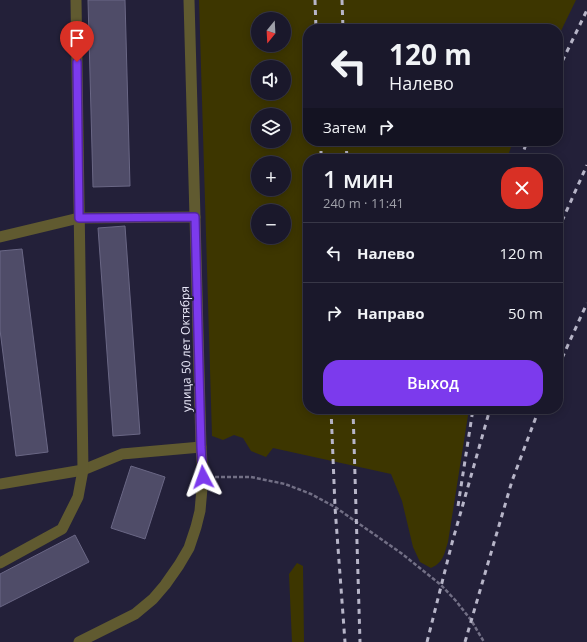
<!DOCTYPE html>
<html lang="ru">
<meta charset="utf-8">
<style>
body{margin:0;font-family:"Open Sans",sans-serif;background:#232133;color:#f1f3f6;height:100vh;display:flex;flex-direction:column;font-size:15px;white-space:nowrap}
*{box-sizing:border-box;margin:0}
p{font-size:13px;color:#9fa0a9}
.icon{flex:none;width:22px;height:22px;fill:none;stroke:currentColor;stroke-width:2;stroke-linecap:round;stroke-linejoin:round}
.map{position:relative;flex:1;overflow:hidden}
.sheet{position:absolute;left:303px;top:154px;width:260px;height:260px;display:flex;flex-direction:column;background:#1a182b;border-radius:16px;box-shadow:0 2px 10px #0003,0 0 0 1px #383747}
.sheet>*{flex:none}
.hud{position:absolute;left:303px;top:24px;width:260px;height:122px;border-radius:16px;box-shadow:0 2px 10px #0003,0 0 0 1px #383747;background:#1a182b;color:#f1f3f6;overflow:hidden}
.needle{width:26px;rotate:198deg}
.buttons{position:absolute;left:251px;top:12px;display:grid;gap:8px}
.buttons a{display:grid;place-items:center;width:40px;height:40px;border-radius:50%;background:#1a182b;box-shadow:0 2px 10px #0003,0 0 0 1px #383747;font-size:20px}
.pin{position:absolute;display:grid;place-items:center;width:34px;height:34px;color:#fff;margin:-41px -17px;border-radius:50% 50% 50% 0;rotate:-45deg;box-shadow:0 0 4px #0007}
.pin .icon{rotate:45deg}
.me{position:absolute;width:44px;margin:-22px;rotate:356deg;stroke-linejoin:round;filter:drop-shadow(0 0 3px #0008)}
.turn{display:flex;align-items:center;gap:14px;height:84px;padding:0 20px;font-size:18px}
.turn .icon{width:52px;height:52px;stroke-width:2.5}
.turn b{display:block;font-size:28px;line-height:34px}
.then{display:flex;align-items:center;height:38px;padding:0 20px;background:#0003;gap:8px;font-size:15px}
.round{display:grid;place-items:center;flex:none;width:42px;height:42px;border-radius:16px;background:#232133}
.head{display:flex;align-items:center;justify-content:space-between;height:68px;padding:0 20px}
h1{font-size:24px;font-weight:600;line-height:30px}
.action{display:flex;gap:8px;margin-top:auto;padding:8px 20px}
.action a{flex:1;height:46px;border-radius:16px;background:#7c3aed;color:#fff;font-size:16px;font-weight:600;line-height:46px;text-align:center}
ul{padding:0;list-style:none}
li{display:flex;align-items:center;gap:12px;height:60px;padding:0 20px;border-top:1px solid #383747}
li div{flex:1}
li b{display:block;font-size:15px}
li em{font-style:normal}
.map>svg:first-child{display:block}
</style>
<div class="map">
<svg width="587" height="642" viewBox="0 0 587 642">
<rect width="100%" height="100%" fill="#232039"/>
<g fill="#3d3600" fill-rule="evenodd">
<path d="M199,0H576L558,37V29H308V141H513L507,159H308V409H469L448,542C444,554 444,562 431,568L420,562L413,547L402,501L391,474L273,448L266,457L251,451L243,438L234,435L223,440L212,436ZM258,19H284V45H258ZM258,67H284V93H258ZM258,115H284V141H258ZM258,163H284V189H258ZM258,211H284V237H258Z"/>
<path d="M297,563L303,566L304,642H292L289,574Z"/>
</g>
<g fill="#4f4c68" stroke="#6a6785">
<path d="M88,0H125L130,186L93,187Z"/>
<path d="M125,226L140,434L113,436L98,228Z"/>
<path d="M22,249L48,452L16,456L0,330V251Z"/>
<path d="M131,466L165,477L145,539L111,528Z"/>
<path d="M75,535L89,562L0,607V574Z"/>
</g>
<g fill="none" stroke-linecap="round" stroke-linejoin="round">
<path stroke="#726f85" stroke-width="2.5" stroke-dasharray="4 2" stroke-linecap="butt" d="M215,477H251L285,484L311,494L335,507L401,553L441,585L456,601L471,620L484,642"/>
<g stroke="#605a30" stroke-width="11">
<path d="M0,237L79,218L195,217"/>
<path d="M0,484L83,470L122,454L201,447"/>
<path d="M0,563L62,529L78,497L83,470L76,0"/>
<path d="M79,642L135,614L153,599L165,585L179,565L189,548L196,527L200,511L203,477L201,447L195,217L189,0"/>
</g>
<g stroke="#b7b5c8" stroke-width="3" stroke-dasharray="5 5" stroke-linecap="butt">
<path d="M315,0L316,29"/>
<path d="M342,0L343,29"/>
<path d="M558,70L587,10"/>
<path d="M321,141V159"/>
<path d="M346,141L347,159"/>
<path d="M521,159L527,141"/>
<path d="M558,230L587,165"/>
<path d="M558,367L587,303"/>
<path d="M331,409L335,507L345,642"/>
<path d="M353,409L360,642"/>
<path d="M458,506L473,409"/>
<path d="M427,642L452,543L490,409"/>
<path d="M465,642L512,481L539,409"/>
</g>
</g>
<g fill="none" stroke-linecap="round" stroke-linejoin="round">
<defs>
<path id="route" d="M77,62L79,218L195,217L201,447L203,477"/>
</defs>
<use href="#route" stroke="#51269a" stroke-width="10"/>
<use href="#route" stroke="#7c3aed" stroke-width="7"/>
</g>
<g text-anchor="middle" stroke-width="4" stroke-linejoin="round" paint-order="stroke">
<g font-size="12" fill="#ecebfc" stroke="#232039">
<text transform="translate(186 349) rotate(-91)" y="4">улица 50 лет Октября</text>
</g>
</g>
</svg>
<div class="buttons">
<a><svg class="needle" viewBox="-14 -14 28 28"><path d="M0-13l5 13h-10z" fill="#e53935"/><path d="M0 13l5-13h-10z" fill="#9fa0a9"/></svg></a>
<a><svg class="icon" aria-label="sound" viewBox="0 0 24 24"><path d="M4 9h4l5-4v14l-5-4H4zM17 9q2 3 0 6"/></svg></a>
<a><svg class="icon" aria-label="layers" viewBox="0 0 24 24"><path d="M12 4l9 5-9 5-9-5zM3 14l9 5 9-5"/></svg></a>
<a>+</a>
<a>−</a>
</div>
<div class="pin" style="left:77px;top:62px;background:#d93025"><svg class="icon" aria-label="arrive" viewBox="0 0 24 24"><path d="M6 21V4h12l-3 4 3 4H6"/></svg></div>
<svg class="me" style="left:203px;top:477px" viewBox="-20 -20 40 40"><path d="M0-17L14 15 0 8-14 15z" fill="#7c3aed" stroke="#fff" stroke-width="4"/></svg>
<div class="hud">
<div class="turn"><svg class="icon" aria-label="left" viewBox="0 0 24 24"><path d="M17 20v-9H6M10 6l-5 5 5 5"/></svg><div><b>120 m</b>Налево</div></div>
<div class="then">Затем<svg class="icon" aria-label="right" viewBox="0 0 24 24"><path d="M7 20v-9h11M14 6l5 5-5 5"/></svg></div>
</div>
<section class="sheet">
<div class="head"><div><h1>1 мин</h1><p>240 m · 11:41</p></div><a class="round" style="background:#d93025;color:#fff"><svg class="icon" aria-label="close" viewBox="0 0 24 24"><path d="M6 6l12 12M18 6L6 18"/></svg></a></div>
<ul>
<li><svg class="icon" aria-label="left" viewBox="0 0 24 24"><path d="M17 20v-9H6M10 6l-5 5 5 5"/></svg><div><b>Налево</b></div><em>120 m</em></li>
<li><svg class="icon" aria-label="right" viewBox="0 0 24 24"><path d="M7 20v-9h11M14 6l5 5-5 5"/></svg><div><b>Направо</b></div><em>50 m</em></li>
</ul>
<div class="action"><a>Выход</a></div>
</section>
</div>
